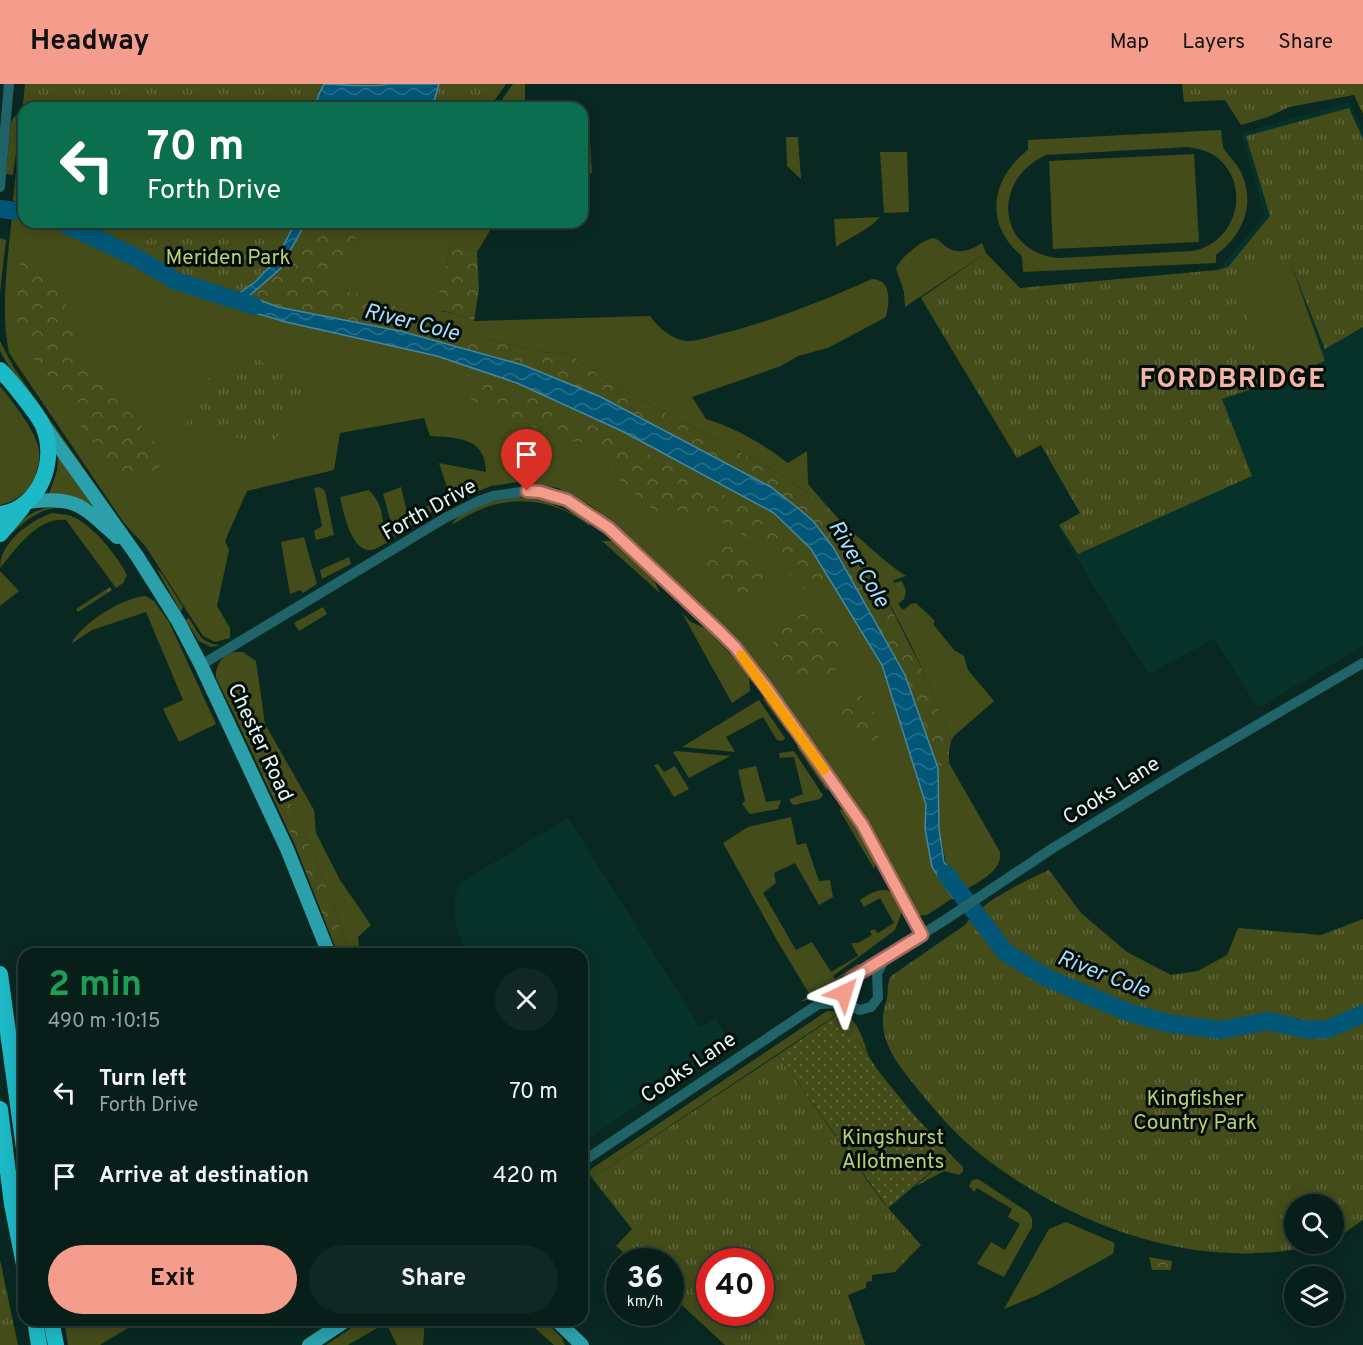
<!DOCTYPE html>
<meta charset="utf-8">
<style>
body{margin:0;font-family:Overpass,sans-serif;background:#102722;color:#f1f3f6;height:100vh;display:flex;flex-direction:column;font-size:22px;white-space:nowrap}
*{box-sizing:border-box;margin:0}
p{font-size:20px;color:#98a2a2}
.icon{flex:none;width:33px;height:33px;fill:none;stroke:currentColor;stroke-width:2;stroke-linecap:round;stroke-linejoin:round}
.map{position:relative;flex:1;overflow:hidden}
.sheet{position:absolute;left:18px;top:864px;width:570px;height:378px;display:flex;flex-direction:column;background:#071e19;border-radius:18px;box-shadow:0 3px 15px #0003,0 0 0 2px #283c38}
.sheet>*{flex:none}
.guide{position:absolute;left:18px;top:18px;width:570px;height:126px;border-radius:18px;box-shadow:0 3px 15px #0003,0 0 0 2px #283c38;background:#0b6e4f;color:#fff;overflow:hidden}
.fabs{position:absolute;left:1284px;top:1110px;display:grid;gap:12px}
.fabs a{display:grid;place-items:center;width:60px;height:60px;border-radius:50%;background:#071e19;box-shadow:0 3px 15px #0003,0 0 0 2px #283c38;font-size:30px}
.speed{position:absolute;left:606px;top:1164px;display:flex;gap:12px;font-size:30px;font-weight:700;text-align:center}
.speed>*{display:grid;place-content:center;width:78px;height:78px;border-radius:50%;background:#071e19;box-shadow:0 3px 15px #0003,0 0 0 2px #283c38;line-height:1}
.speed small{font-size:15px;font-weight:400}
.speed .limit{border:9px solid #d22;background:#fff;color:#111}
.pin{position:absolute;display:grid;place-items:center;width:51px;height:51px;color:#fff;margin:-62px -26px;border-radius:50% 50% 50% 0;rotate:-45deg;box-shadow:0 0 6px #0007}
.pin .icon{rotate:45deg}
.me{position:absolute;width:66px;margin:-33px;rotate:41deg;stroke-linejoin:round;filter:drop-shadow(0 0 4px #0008)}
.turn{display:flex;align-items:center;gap:21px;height:126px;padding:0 30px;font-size:27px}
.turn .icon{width:78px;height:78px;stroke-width:2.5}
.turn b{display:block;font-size:42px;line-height:51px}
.round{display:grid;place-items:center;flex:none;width:63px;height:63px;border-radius:32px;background:#102722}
.headline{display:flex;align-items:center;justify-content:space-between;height:102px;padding:0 30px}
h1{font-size:36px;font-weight:700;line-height:45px;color:#1e9e55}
.cta{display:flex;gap:12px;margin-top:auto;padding:12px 30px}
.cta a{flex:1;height:69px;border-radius:36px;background:#f49d8c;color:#111;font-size:24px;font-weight:700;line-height:69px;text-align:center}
.cta a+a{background:#102722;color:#f1f3f6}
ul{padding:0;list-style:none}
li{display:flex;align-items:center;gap:18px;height:84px;padding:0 30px}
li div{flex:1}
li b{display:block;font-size:22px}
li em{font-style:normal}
header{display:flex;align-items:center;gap:36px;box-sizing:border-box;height:84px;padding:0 30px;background:#f49d8c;color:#111}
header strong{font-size:28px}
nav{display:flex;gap:33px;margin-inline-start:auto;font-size:21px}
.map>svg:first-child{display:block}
</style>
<header>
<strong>Headway</strong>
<nav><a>Map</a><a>Layers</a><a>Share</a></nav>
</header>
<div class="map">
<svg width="1363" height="1261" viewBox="0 0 1363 1261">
<defs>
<pattern id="forest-crowns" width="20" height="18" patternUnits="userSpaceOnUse" patternTransform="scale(1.5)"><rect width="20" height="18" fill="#444c1a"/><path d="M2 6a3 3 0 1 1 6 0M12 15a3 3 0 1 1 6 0" fill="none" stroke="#5f673c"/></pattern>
<pattern id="park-tufts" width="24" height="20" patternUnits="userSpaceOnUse" patternTransform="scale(1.5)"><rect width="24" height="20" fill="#444c1a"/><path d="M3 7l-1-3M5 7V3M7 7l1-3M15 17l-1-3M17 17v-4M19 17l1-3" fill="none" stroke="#5f673c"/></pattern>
<pattern id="garden-dots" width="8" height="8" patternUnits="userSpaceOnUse" patternTransform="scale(1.5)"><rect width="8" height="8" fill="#444c1a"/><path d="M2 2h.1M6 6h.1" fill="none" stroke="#5f673c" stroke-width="1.8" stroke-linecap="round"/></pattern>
<pattern id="water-waves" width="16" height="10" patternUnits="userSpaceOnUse" patternTransform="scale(1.5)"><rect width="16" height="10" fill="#025778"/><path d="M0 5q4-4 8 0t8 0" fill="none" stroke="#27708c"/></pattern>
</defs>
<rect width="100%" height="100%" fill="#092821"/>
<g fill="#073229">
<path d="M1350,18L1363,46V562L1258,624L1214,555L1148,590L1057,442L1080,429L1041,361L1017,374L921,214L986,169L1020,204L1218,186L1261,136L1264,128L1241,49Z"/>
<path d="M568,734L700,943L716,935L729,959L582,1059V870H452L464,868L455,836V811L460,799Z"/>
</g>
<g fill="#444c1a" fill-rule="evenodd">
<path d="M513,0H525V24H496Z"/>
<path d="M22,28L13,91L6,90L11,38L14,33Z"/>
<path d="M582,43H589L592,89H582Z"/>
<path d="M1221,46C1222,51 1222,60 1224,65C1229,73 1237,79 1241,88C1256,120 1243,151 1216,171V179L1023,188L1022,172C984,141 990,95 1028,66V56ZM1188,63C1199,65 1210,67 1219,75C1252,105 1235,159 1193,167L1058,174C997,168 991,96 1046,71Z"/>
<path d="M786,53H798L801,95L787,82Z"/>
<path d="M880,68H907L909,128L884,129Z"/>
<path d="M1194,70L1199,158L1053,165L1049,77Z"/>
<path d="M12,131L24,134V138L52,139L172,200L205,214L286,238L437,272L517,299L624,348L774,429L811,465L882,582L926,721L925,745L932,783L953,814L927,831L916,832L853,716L755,580L736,558L616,442L591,422L558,404L518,398L491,402L452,418L439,379L486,388C485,353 459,354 430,352L424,334L340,349L334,386L247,407L225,457L229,466L217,522L230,544V554L215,558L203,552L146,463L124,439L9,269C0,226 8,174 12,131Z"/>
<path d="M880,133C869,146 850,153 836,163L834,135Z"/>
<path d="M366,138H493L491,145L477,168L460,162L449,166L446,183L453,219L441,227L453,229L474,237L650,232C660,245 674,258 692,257C702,256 714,251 724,249C776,236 824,216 872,195C893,196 889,219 886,233L828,264L798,272L781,282L692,313L706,335C738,345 761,359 788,379L807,367L808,400L827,422L772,385L617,303L568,270L542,268L495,257L472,248L427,234L403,233L405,225L327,201Z"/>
<path d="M0,154L6,156L0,208Z"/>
<path d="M933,154C940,156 940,158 945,162C958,172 971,166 982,159L986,169L905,223L904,208L896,184C902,172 921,157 933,154Z"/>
<path d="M1289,174L1325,277L1273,298L1233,197Z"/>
<path d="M0,257L14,284L115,429L114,431L8,281L0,267Z"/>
<path d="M0,302C12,317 36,347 39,366C40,376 38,384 35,393C29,409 16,417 0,421Z"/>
<path d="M58,373L92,421L72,412L49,410L57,387Z"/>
<path d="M320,403L325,407L334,451L316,456L314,447L322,442L314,404Z"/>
<path d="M401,403L408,432L420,428L419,424L433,421L436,425L395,453L390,447V435L383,410Z"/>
<path d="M369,406C388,427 379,436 388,458C382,461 376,466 370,466C351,467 343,427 340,413Z"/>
<path d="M517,413L552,417L554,421L579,432H581L590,439L589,442C563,420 526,412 493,421C478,425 464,434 451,441C466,421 493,417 517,413Z"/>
<path d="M61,422L72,424L98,444C91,439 83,432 75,428C49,415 26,436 9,452C22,432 37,423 61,422Z"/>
<path d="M52,429C58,430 65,430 71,432C92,440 117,471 127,491L123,499L116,504L66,436C37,433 17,464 0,484C0,458 30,437 52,429Z"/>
<path d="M845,442C865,458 884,478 906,492L894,496L893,499L902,497L906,507L904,515L898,520L903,526L911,520L916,519L935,537L933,540L954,566L964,572L968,586L994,617L954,652L951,657L925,591L910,559L862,467Z"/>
<path d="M304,453L317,500L303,509L301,506L290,510L281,458Z"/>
<path d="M602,457H614L652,492L660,509Z"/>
<path d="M349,473L351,480L322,495L320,486Z"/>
<path d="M156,484L162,490L183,523L181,528Z"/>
<path d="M0,487L19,507L0,522Z"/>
<path d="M146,512L154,517L169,538L216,640L179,658L163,625L183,616L146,528L92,546L71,560C82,539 123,513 146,512Z"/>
<path d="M323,523L327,530L299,547L294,539Z"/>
<path d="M682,529L691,538L707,545L749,590L750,607L732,619Z"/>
<path d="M189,534C199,550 201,560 222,561L211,563L199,557L185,536Z"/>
<path d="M234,568H243L256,577L265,640L314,726L316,749L340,796L371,841L358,853L360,870H349L323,793L292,722L254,622L233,628L216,594C215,581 222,572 234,568Z"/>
<path d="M762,614C773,618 788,638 788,649Z"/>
<path d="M759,616L785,654L782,657L777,656L763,633L726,653L735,668L682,663Z"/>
<path d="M801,661L827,700V707L797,663Z"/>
<path d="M677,667L730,672L689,694L673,668Z"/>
<path d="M794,667L823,711L820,715L794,721L790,718V715L803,710L794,673L780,674L779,669Z"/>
<path d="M949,679L1000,768C1003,786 980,797 967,805L946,779L939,745L938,684Z"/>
<path d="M658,680L664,688L675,682L689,705L674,713L654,681Z"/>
<path d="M756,682L766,718L781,716L778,725L750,730L742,720L745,717L738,686Z"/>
<path d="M839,725L845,727L876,778L874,785Z"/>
<path d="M791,733L797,761L806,759L819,797L830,796L833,813L819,821L795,779L774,789L776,799L763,809L796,866L812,858L831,888L858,872L851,859H858L872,851L870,847L874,845L878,849L894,839L880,814L864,823L860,816C867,811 885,800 893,810C897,814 899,823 902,828L895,846L833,892L835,895L857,880H861L807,916L800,918L810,911L778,858L723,759L748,743Z"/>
<path d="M827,927C857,926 860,949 869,972L839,929L592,1094L588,1087Z"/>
<path d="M978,1095L1028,1128L1032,1134V1143L1004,1193L977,1180L991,1158L1005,1166L1020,1140L1008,1133L1012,1125L977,1104L974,1108L969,1102L972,1096Z"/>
<path d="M1066,1138L1115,1159L1113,1170L1038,1211L1004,1225L1049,1145Z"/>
<path d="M64,1236H141L100,1261H68Z"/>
<path d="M363,1236H425L423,1261H397L386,1239L348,1261H326Z"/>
<path d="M526,1236H544L562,1254L565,1261H554Z"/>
</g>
<g fill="url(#forest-crowns)">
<path d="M306,138H366L328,201L405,225L404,233L427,234L473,248L495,257L542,268L568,270L617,303L772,385L827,422L845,442L862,467L925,591L951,657L949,668V679L938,684L905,591L833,463L813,437L771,403L599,312L523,281L400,247L278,223L249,212L280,185Z"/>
<path d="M460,162L477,168L479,205L474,237L453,229L440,226L452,219L438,207L436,193L446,183L449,166Z"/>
<path d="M21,173L64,213L79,270L171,376L125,403L32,273L16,232Z"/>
<path d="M466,290L513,305L607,348L770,435L811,465L824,486L823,504L814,510L802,503L761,462L715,433L693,437L673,434L653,425L626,403L594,362L564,354L532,342L492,329L473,317L462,306Z"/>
<path d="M719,460L731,461L745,468L764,492L765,504L761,517L739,518L719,502L703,481C704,469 709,466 719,460Z"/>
<path d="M110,503L112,506L78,528L76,525Z"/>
<path d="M797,524C803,524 811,524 816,526C820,527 824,532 827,535C847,553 843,574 831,595C779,614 751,557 797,524Z"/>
<path d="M860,611C876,628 881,639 877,662C855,664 837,640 841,618L850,613Z"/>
<path d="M254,622L283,701L323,793L349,870H338L295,761L233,628Z"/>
<path d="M951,1071L963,1083V1087L959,1091L944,1087L916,1102Z"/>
<path d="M1149,1173L1172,1177L1171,1186H1152Z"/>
</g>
<g fill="url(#park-tufts)" fill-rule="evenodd">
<path d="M25,0H506L489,24H24V120L13,117Z"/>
<path d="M1182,0H1363V30L1354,11L1289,23L1268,33L1241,41L1225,16L1184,18Z"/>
<path d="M1349,24L1363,55V243L1325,265L1289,175L1234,197L1273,298L1222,315L1252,392L1078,470L1059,441L1080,429L1041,361L1017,374L921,214L986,169L1020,204L1218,186L1228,183L1270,132L1246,52Z"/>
<path d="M86,138H296C277,172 270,187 237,211C184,201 132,164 86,138Z"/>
<path d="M246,268L291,296L311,315L290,332L272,361L186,343L198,302Z"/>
<path d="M1049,786L1081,829L1127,868L1171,891L1198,887L1227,871L1238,844L1321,851L1363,835V1136L1334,1156V1120H1294V1160H1321C1201,1191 1068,1142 975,1066C952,1047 934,1025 916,1003C895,977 875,952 886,918C889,909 886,901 891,892L965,841C981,817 1023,798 1049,786Z"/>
<path d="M778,971L882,1117L921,1161L895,1188L872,1191V1197L866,1198V1204L848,1211L865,1261H725L671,1211L670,1178L634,1177L616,1162L632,1145L592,1094ZM710,1178H760V1228H710Z"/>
<path d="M0,1176L18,1261H0Z"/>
</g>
<path fill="url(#garden-dots)" d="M840,929L879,988L914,1031L951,1071L888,1124L778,971Z"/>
<g fill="url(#water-waves)" stroke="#46879c" stroke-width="1.5">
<path d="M324,0C338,0 377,4 387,0H439L432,24H320C314,15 320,9 324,0Z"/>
<path d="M296,138H306L280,185L249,212L278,223L400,247L523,281L599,312L771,403L799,425L813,437L833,463L905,591L938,684L939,745L944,778L967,805L953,814L932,783L925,745L926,721L882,581L811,465L774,429L624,348L517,299L437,272L286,238L224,220L255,198L275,177Z"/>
</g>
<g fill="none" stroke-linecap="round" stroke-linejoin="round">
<g stroke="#025778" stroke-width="18">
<path d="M0,125L24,128"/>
<path d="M61,138L135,173L176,197L254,222"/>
<path d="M946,790L1005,868L1047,894L1130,929L1172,940L1221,946L1268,937L1309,946L1328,945L1363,930"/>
</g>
<g stroke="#206369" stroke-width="10">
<path d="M0,103L9,0"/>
<path d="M201,581L445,434L479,417L493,412L527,407L540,408L567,416L609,444L735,563L801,652L862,740L922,851"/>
<path d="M820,920L842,919L860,926L871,923L878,914L877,890L885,874"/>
<path d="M849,921C842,911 843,902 852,894L945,836L1053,764L1184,684L1363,579"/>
<path d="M582,1078L829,913L845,905"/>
</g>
<g stroke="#2ba0ab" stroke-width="14">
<path d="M45,343L137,472L178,537L201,581L287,765L329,870"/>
<path d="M27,418C76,411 83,422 117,453"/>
<path d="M556,1236L582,1261"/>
<path d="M309,1261L347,1236"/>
</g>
<g stroke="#1eb9c6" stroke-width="16">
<path d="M0,286C9,294 39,332 43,342C58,376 40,425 0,430"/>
<path d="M0,450L22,424"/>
<path d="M0,890L24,1065"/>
<path d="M0,1025L12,1120L24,1181"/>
<path d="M35,1236L39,1261"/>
<path d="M51,1236L56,1261"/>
</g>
</g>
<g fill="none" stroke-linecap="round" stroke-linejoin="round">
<defs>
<path id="route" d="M527,407L540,408L567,416L609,444L719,547L735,563L765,602L862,740L922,851L852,894L846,901L844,909"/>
</defs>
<use href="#route" stroke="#9f665b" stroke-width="15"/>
<use href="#route" stroke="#f49d8c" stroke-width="10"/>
<path stroke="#f59e0b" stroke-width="10" d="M741,571L824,686"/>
</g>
<g text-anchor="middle" stroke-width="6" stroke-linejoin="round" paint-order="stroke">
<g font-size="21" fill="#bccd72" stroke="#030e0b">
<text x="228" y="180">Meriden Park</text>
<text x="1195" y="1021">Kingfisher<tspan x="1195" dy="24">Country Park</tspan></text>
<text x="893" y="1060">Kingshurst<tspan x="893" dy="24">Allotments</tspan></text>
</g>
<g font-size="21" fill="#e6f7f1" stroke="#030e0b">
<text transform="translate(429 425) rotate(-29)" y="7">Forth Drive</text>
<text transform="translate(261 658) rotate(65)" y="7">Chester Road</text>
<text transform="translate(1111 706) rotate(-32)" y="7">Cooks Lane</text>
<text transform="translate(688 983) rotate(-34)" y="7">Cooks Lane</text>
</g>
<g font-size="22" font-style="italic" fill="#a6ddfb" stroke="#030e0b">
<text transform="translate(412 237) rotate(14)" y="8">River Cole</text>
<text transform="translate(860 479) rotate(59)" y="8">River Cole</text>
<text transform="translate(1104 889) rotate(21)" y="8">River Cole</text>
</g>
<g font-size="27" font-weight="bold" letter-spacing="1.5" fill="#f6b4a6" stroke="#030e0b">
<text x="1233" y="303">FORDBRIDGE</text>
</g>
</g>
</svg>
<div class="fabs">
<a><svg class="icon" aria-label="search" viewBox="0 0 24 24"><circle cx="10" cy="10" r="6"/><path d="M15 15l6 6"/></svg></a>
<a><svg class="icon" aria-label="layers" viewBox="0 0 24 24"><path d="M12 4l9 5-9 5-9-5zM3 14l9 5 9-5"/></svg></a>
</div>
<div class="speed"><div>36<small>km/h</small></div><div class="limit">40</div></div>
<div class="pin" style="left:527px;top:407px;background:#d93025"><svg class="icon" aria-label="arrive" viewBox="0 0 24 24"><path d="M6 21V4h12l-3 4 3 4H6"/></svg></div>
<svg class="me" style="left:844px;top:909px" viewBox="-20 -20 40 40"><path d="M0-17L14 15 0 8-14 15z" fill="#f49d8c" stroke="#fff" stroke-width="4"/></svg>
<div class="guide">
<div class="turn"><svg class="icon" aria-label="left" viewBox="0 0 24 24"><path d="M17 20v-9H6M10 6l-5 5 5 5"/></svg><div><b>70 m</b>Forth Drive</div></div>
</div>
<section class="sheet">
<div class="headline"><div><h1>2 min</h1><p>490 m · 10:15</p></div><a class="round"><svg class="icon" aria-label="close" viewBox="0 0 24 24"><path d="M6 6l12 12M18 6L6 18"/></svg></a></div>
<ul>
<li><svg class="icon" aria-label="left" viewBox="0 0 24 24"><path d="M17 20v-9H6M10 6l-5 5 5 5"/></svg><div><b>Turn left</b><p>Forth Drive</p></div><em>70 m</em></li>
<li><svg class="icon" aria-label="arrive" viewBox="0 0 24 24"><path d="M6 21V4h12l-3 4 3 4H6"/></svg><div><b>Arrive at destination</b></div><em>420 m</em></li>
</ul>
<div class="cta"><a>Exit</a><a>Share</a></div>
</section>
</div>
